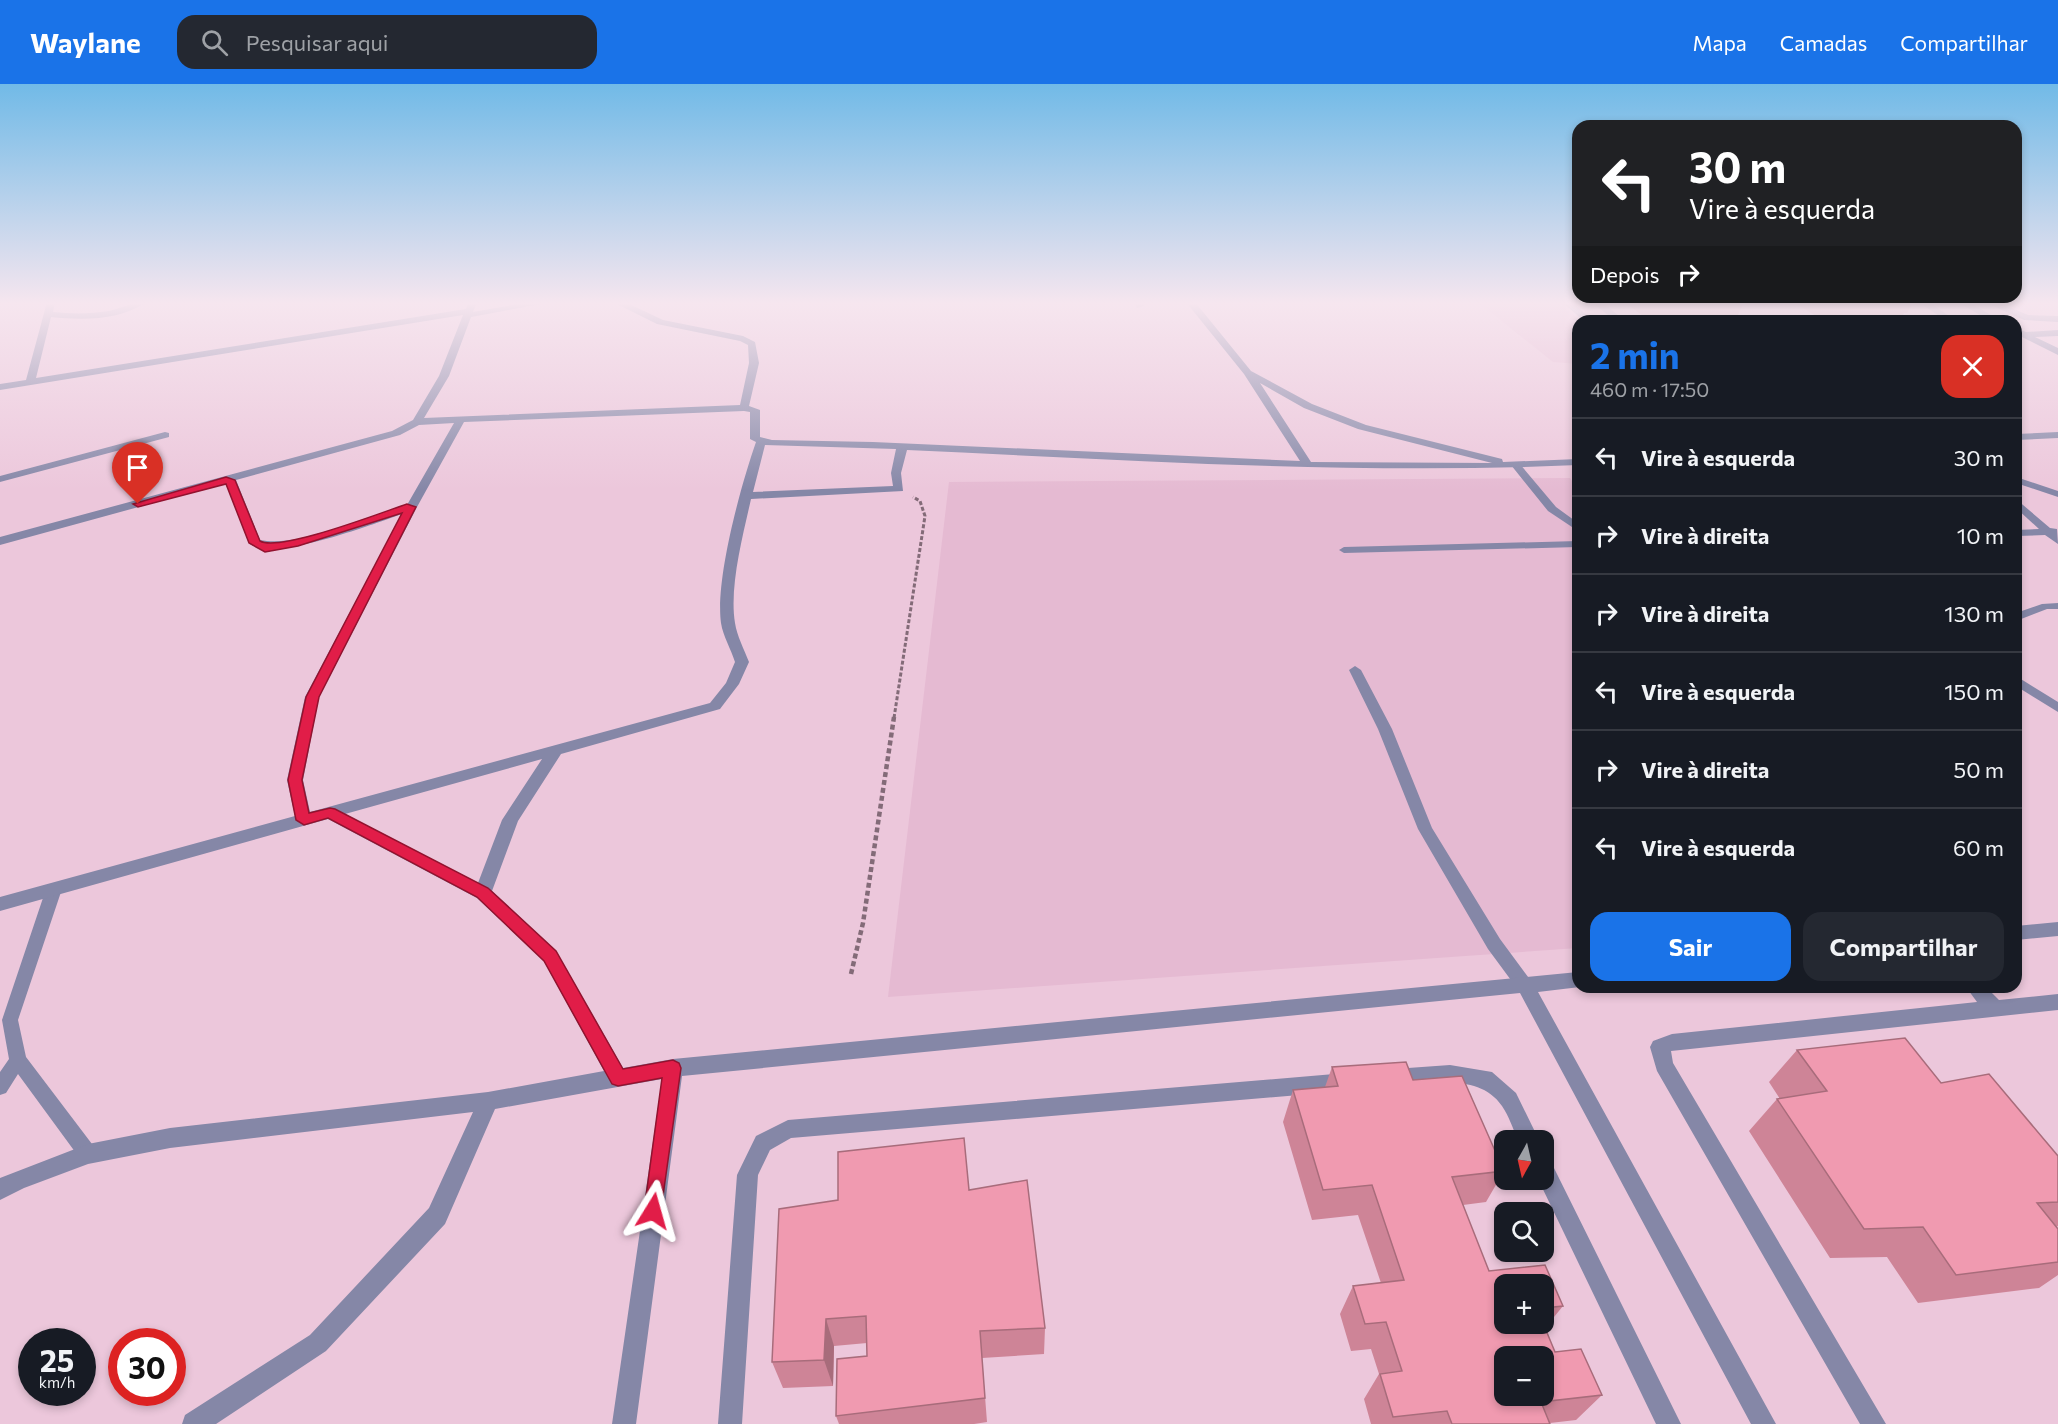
<!DOCTYPE html>
<html lang="pt">
<meta charset="utf-8">
<style>
body{margin:0;font-family:Commissioner,sans-serif;background:#242831;color:#f1f3f6;height:100vh;display:flex;flex-direction:column;font-size:22px;white-space:nowrap}
*{box-sizing:border-box;margin:0}
p{font-size:20px;color:#9ea1a6}
.icon{flex:none;width:33px;height:33px;fill:none;stroke:currentColor;stroke-width:2;stroke-linecap:round;stroke-linejoin:round}
.map{position:relative;flex:1;overflow:hidden}
.drawer{position:absolute;left:1572px;top:231px;width:450px;height:678px;display:flex;flex-direction:column;background:#171b24;border-radius:18px;box-shadow:0 3px 9px #0003}
.drawer>*{flex:none}
.banner{position:absolute;left:1572px;top:36px;width:450px;height:183px;border-radius:18px;box-shadow:0 3px 9px #0003;background:#202124;color:#fff;overflow:hidden}
.needle{width:39px;rotate:188deg}
.tools{position:absolute;left:1494px;top:1046px;display:grid;gap:12px}
.tools a{display:grid;place-items:center;width:60px;height:60px;border-radius:12px;background:#171b24;box-shadow:0 3px 9px #0003;font-size:30px}
.speed{position:absolute;left:18px;top:1244px;display:flex;gap:12px;font-size:30px;font-weight:700;text-align:center}
.speed>*{display:grid;place-content:center;width:78px;height:78px;border-radius:50%;background:#171b24;box-shadow:0 3px 9px #0003;line-height:1}
.speed small{font-size:15px;font-weight:400}
.speed .limit{border:9px solid #d22;background:#fff;color:#111}
.pin{position:absolute;display:grid;place-items:center;width:51px;height:51px;color:#fff;margin:-62px -26px;border-radius:50% 50% 50% 0;rotate:-45deg;box-shadow:0 0 6px #0007}
.pin .icon{rotate:45deg}
.me{position:absolute;width:66px;margin:-33px;rotate:8deg;stroke-linejoin:round;filter:drop-shadow(0 0 4px #0008)}
.turn{display:flex;align-items:center;gap:21px;height:126px;padding:0 18px;font-size:27px}
.turn .icon{width:78px;height:78px;stroke-width:2.5}
.turn b{display:block;font-size:42px;line-height:51px}
.then{display:flex;align-items:center;height:57px;padding:0 18px;background:#0003;gap:12px;font-size:22px}
.round{display:grid;place-items:center;flex:none;width:63px;height:63px;border-radius:18px;background:#242831}
.head{display:flex;align-items:center;justify-content:space-between;height:102px;padding:0 18px}
h1{font-size:36px;font-weight:700;line-height:45px;color:#1a73e8}
.primary-button{display:flex;gap:12px;margin-top:auto;padding:12px 18px}
.primary-button a{flex:1;height:69px;border-radius:18px;background:#1a73e8;color:#fff;font-size:24px;font-weight:700;line-height:69px;text-align:center}
.primary-button a+a{background:#242831;color:#f1f3f6}
ul{padding:0;list-style:none}
li{display:flex;align-items:center;gap:18px;height:78px;padding:0 18px;border-top:2px solid #363941}
li div{flex:1}
li b{display:block;font-size:22px}
li em{font-style:normal}
header{display:flex;align-items:center;gap:36px;box-sizing:border-box;height:84px;padding:0 30px;background:#1a73e8;color:#fff}
header strong{font-size:28px}
nav{display:flex;gap:33px;margin-inline-start:auto;font-size:21px}
.search{width:420px;height:54px;background:#242831;display:flex;align-items:center;gap:15px;box-sizing:border-box;padding:0 21px;border-radius:18px;color:#9ea1a6;font-size:22px}
.map>svg:first-child{display:block}
</style>
<header>
<strong>Waylane</strong>
<div class="search"><svg class="icon" aria-label="search" viewBox="0 0 24 24"><circle cx="10" cy="10" r="6"/><path d="M15 15l6 6"/></svg>Pesquisar aqui</div>
<nav><a>Mapa</a><a>Camadas</a><a>Compartilhar</a></nav>
</header>
<div class="map">
<svg width="2058" height="1340" viewBox="0 0 2058 1340">
<rect width="100%" height="100%" fill="#ecc7db"/>
<g fill="#e5bad2">
<path d="M1478,218H1557L1580,237L1578,280L1553,278Z"/>
<path d="M1570,394L1578,406V864L888,913L949,398Z"/>
</g>
<g fill="none" stroke-linecap="round" stroke-linejoin="round">
<path stroke="#836b78" stroke-width="3" stroke-dasharray="4 2" stroke-linecap="butt" d="M894,634L925,432L920,417L913,413"/>
<path stroke="#836b78" stroke-width="4.5" stroke-dasharray="5 3" stroke-linecap="butt" d="M851,890L863,839L894,633"/>
<g fill="#8587a7" fill-rule="evenodd">
<path d="M1516,378L1519,379L1556,423L1578,439V447L1548,427L1511,381Z"/>
<path d="M2016,393L2058,407V413L2016,399Z"/>
<path d="M2016,415L2050,444L2057,445L2058,460L2045,451L2016,452V446L2039,445L2016,424Z"/>
<path d="M1578,457V463L1344,469L1339,466L1344,463Z"/>
<path d="M2058,519V525H2047L2016,537V529L2042,520Z"/>
<path d="M1355,582L1361,586L1392,645L1432,744L1500,855L1531,897L1533,902L1531,907L1525,909L1519,907L1488,865L1418,745L1378,645L1349,586Z"/>
<path d="M2016,592L2058,618V628L2016,602Z"/>
<path d="M54,799L59,801L62,805L18,936L26,973L95,1064L97,1070L95,1076L88,1079L81,1076L18,990L6,1009L0,1011V988L9,975L2,936L46,805L49,801Z"/>
</g>
<g fill="#8587a7" fill-rule="evenodd">
<path d="M47,218H55L53,228C72,230 91,230 109,227C122,224 133,218 146,218C120,237 82,236 51,233L36,294L466,225L469,218H477L473,228L529,218H551L471,233L449,292L424,334L740,321L749,279L748,261L740,257L657,240L613,218H625L663,236L743,252L755,258L759,279L749,322L760,326V353L772,356L873,358L1300,377L1244,290L1186,218H1195L1251,287L1312,320L1366,341L1502,375L1503,378L1578,375V381C1354,391 1130,376 907,366L901,389L903,407L751,415C743,451 729,503 735,539C737,552 744,565 749,578L739,600L720,625L561,670L518,737L492,807L556,867L623,984L673,975L1578,888L1580,903L1538,908L1776,1340H1751L1520,909L682,992L636,1340H612L662,995L495,1025L445,1140L326,1267L216,1340H182L185,1331L310,1251L429,1124L473,1028L170,1064L88,1080L24,1104L0,1116V1094L88,1060L170,1044L488,1008L604,987L544,877L477,814L328,735L0,827V813L295,732L287,696L305,613L402,430C373,440 272,479 249,459L226,399L0,461V453L392,347L413,336L439,292L463,231L0,306V300L26,296ZM1260,299L1304,324L1358,345L1492,379L1311,378ZM744,327L750,328V355L756,358C741,401 715,495 721,539C723,552 731,565 735,578L726,599L710,619L310,728L303,696L319,613L417,423L464,338ZM454,339L407,421C369,433 299,464 260,456L236,396L400,351L419,341ZM765,361L896,365L891,389L893,402L753,408ZM542,675L502,736L478,799L345,730Z"/>
<path d="M1135,218H1143L1144,222L1137,224Z"/>
<path d="M1562,218H1572L1593,237H1584Z"/>
<path d="M1592,218H1602L1625,237H1615Z"/>
<path d="M1919,218H1929L1956,237H1946Z"/>
<path d="M1958,218H1969L2001,237H1990Z"/>
<path d="M1985,218H1997L2028,231L2058,232V238L2024,236Z"/>
<path d="M2016,244L2026,248L2058,246V252L2035,253L2058,264V271L2016,250Z"/>
<path d="M165,348L169,349V353L0,398V392Z"/>
<path d="M2058,348V354L2016,356V350Z"/>
<path d="M2058,838V852L2016,856V842Z"/>
<path d="M1966,903H1986L1999,916L2058,910V926L1671,967L1673,979L1886,1340H1860L1657,987L1650,963L1653,957L1672,950L1977,918Z"/>
<path d="M1450,981L1492,988L1516,1009L1539,1056H1518C1513,1045 1509,1032 1502,1022C1479,988 1429,1000 1394,1003L1387,1000L1384,994L1387,988L1394,985Z"/>
<path d="M1346,989L1353,992L1356,998L1353,1004L1346,1007L791,1054L770,1066L758,1091L742,1340H718L737,1091L756,1052L788,1036Z"/>
<path d="M1544,1075L1551,1078L1681,1340H1656L1538,1095H1544Z"/>
</g>
</g>
<g fill="#ce8497" fill-rule="evenodd">
<path d="M1625,218H1744L1738,231L1732,232L1729,237L1648,236Z"/>
<path d="M1794,218H1913L1907,229H1904L1900,237H1847L1841,233L1819,234Z"/>
<path d="M1797,966L1941,999L2058,1072V1142L2056,1143L2058,1145V1191L2039,1204L1918,1219L1887,1173L1830,1174L1749,1047L1777,1015H1780L1769,998Z"/>
<path d="M1406,978L1413,996L1462,992L1504,1087L1486,1118L1463,1121L1489,1187L1545,1181L1563,1222L1545,1244L1555,1268L1581,1265L1602,1311L1576,1336L1550,1339V1340H1371L1364,1315L1379,1290L1371,1265L1351,1267L1340,1230L1353,1202L1381,1199L1358,1131L1312,1136L1283,1038L1293,1006L1325,1003L1332,983ZM1504,1200H1544V1239H1504ZM1504,1272H1544V1311H1504Z"/>
<path d="M969,1106L1045,1244L1044,1270L982,1274L987,1338L974,1340H839L836,1332L867,1272V1259L834,1262L833,1302L783,1304L772,1278Z"/>
</g>
<path fill="#a86c7b" d="M826,1235L834,1262L833,1302L824,1276Z"/>
<g fill="#f09ab0" stroke="#a86c7b" stroke-width="1.5" fill-rule="evenodd">
<path d="M1905,954L1941,999L1989,990L2058,1072V1118L2037,1119L2058,1145V1178L1956,1191L1923,1143L1864,1145L1777,1015L1827,1007L1797,966Z"/>
<path d="M1406,978L1413,996L1462,992L1504,1087L1452,1093L1489,1187L1545,1181L1563,1222L1544,1224V1200H1504V1239H1543L1555,1268L1581,1265L1602,1311L1541,1318L1550,1340H1452L1447,1327L1393,1333L1380,1290L1402,1287L1386,1238L1365,1240L1353,1202L1404,1196L1372,1101L1323,1106L1293,1006L1338,1002L1332,983ZM1504,1272H1544V1311H1504Z"/>
<path d="M964,1054L969,1106L1027,1096L1045,1244L980,1247L985,1314L836,1332L837,1275L867,1272L866,1232L826,1235L824,1276L772,1278L779,1125L838,1116V1068Z"/>
</g>
<linearGradient id="sky" x2="0" y2="1"><stop stop-color="#71bae7"/><stop offset="0.54" stop-color="#f6e6ef"/><stop offset="1" stop-color="#f6e6ef" stop-opacity="0"/></linearGradient>
<rect width="2058" height="406" fill="url(#sky)"/>
<path fill="#e11d48" stroke="#92132f" stroke-width="1.5" d="M226,393L235,396L260,457C280,468 380,429 407,420L416,423L319,613L302,696L309,729L330,724L335,725L488,804L556,867L623,985L673,976L679,979L681,984L660,1133L653,1136L646,1133L644,1127L662,994L618,1002L612,1000L544,877L477,813L328,734L304,741L296,736L288,696L306,613L402,429L298,462L265,468L249,459L226,400L138,423L133,420Z"/>
</svg>
<div class="tools">
<a><svg class="needle" viewBox="-14 -14 28 28"><path d="M0-13l5 13h-10z" fill="#e53935"/><path d="M0 13l5-13h-10z" fill="#9ea1a6"/></svg></a>
<a><svg class="icon" aria-label="search" viewBox="0 0 24 24"><circle cx="10" cy="10" r="6"/><path d="M15 15l6 6"/></svg></a>
<a>+</a>
<a>−</a>
</div>
<div class="speed"><div>25<small>km/h</small></div><div class="limit">30</div></div>
<div class="pin" style="left:138px;top:420px;background:#d93025"><svg class="icon" aria-label="arrive" viewBox="0 0 24 24"><path d="M6 21V4h12l-3 4 3 4H6"/></svg></div>
<svg class="me" style="left:653px;top:1127px" viewBox="-20 -20 40 40"><path d="M0-17L14 15 0 8-14 15z" fill="#e11d48" stroke="#fff" stroke-width="4"/></svg>
<div class="banner">
<div class="turn"><svg class="icon" aria-label="left" viewBox="0 0 24 24"><path d="M17 20v-9H6M10 6l-5 5 5 5"/></svg><div><b>30 m</b>Vire à esquerda</div></div>
<div class="then">Depois<svg class="icon" aria-label="right" viewBox="0 0 24 24"><path d="M7 20v-9h11M14 6l5 5-5 5"/></svg></div>
</div>
<section class="drawer">
<div class="head"><div><h1>2 min</h1><p>460 m · 17:50</p></div><a class="round" style="background:#d93025;color:#fff"><svg class="icon" aria-label="close" viewBox="0 0 24 24"><path d="M6 6l12 12M18 6L6 18"/></svg></a></div>
<ul>
<li><svg class="icon" aria-label="left" viewBox="0 0 24 24"><path d="M17 20v-9H6M10 6l-5 5 5 5"/></svg><div><b>Vire à esquerda</b></div><em>30 m</em></li>
<li><svg class="icon" aria-label="right" viewBox="0 0 24 24"><path d="M7 20v-9h11M14 6l5 5-5 5"/></svg><div><b>Vire à direita</b></div><em>10 m</em></li>
<li><svg class="icon" aria-label="right" viewBox="0 0 24 24"><path d="M7 20v-9h11M14 6l5 5-5 5"/></svg><div><b>Vire à direita</b></div><em>130 m</em></li>
<li><svg class="icon" aria-label="left" viewBox="0 0 24 24"><path d="M17 20v-9H6M10 6l-5 5 5 5"/></svg><div><b>Vire à esquerda</b></div><em>150 m</em></li>
<li><svg class="icon" aria-label="right" viewBox="0 0 24 24"><path d="M7 20v-9h11M14 6l5 5-5 5"/></svg><div><b>Vire à direita</b></div><em>50 m</em></li>
<li><svg class="icon" aria-label="left" viewBox="0 0 24 24"><path d="M17 20v-9H6M10 6l-5 5 5 5"/></svg><div><b>Vire à esquerda</b></div><em>60 m</em></li>
</ul>
<div class="primary-button"><a>Sair</a><a>Compartilhar</a></div>
</section>
</div>
